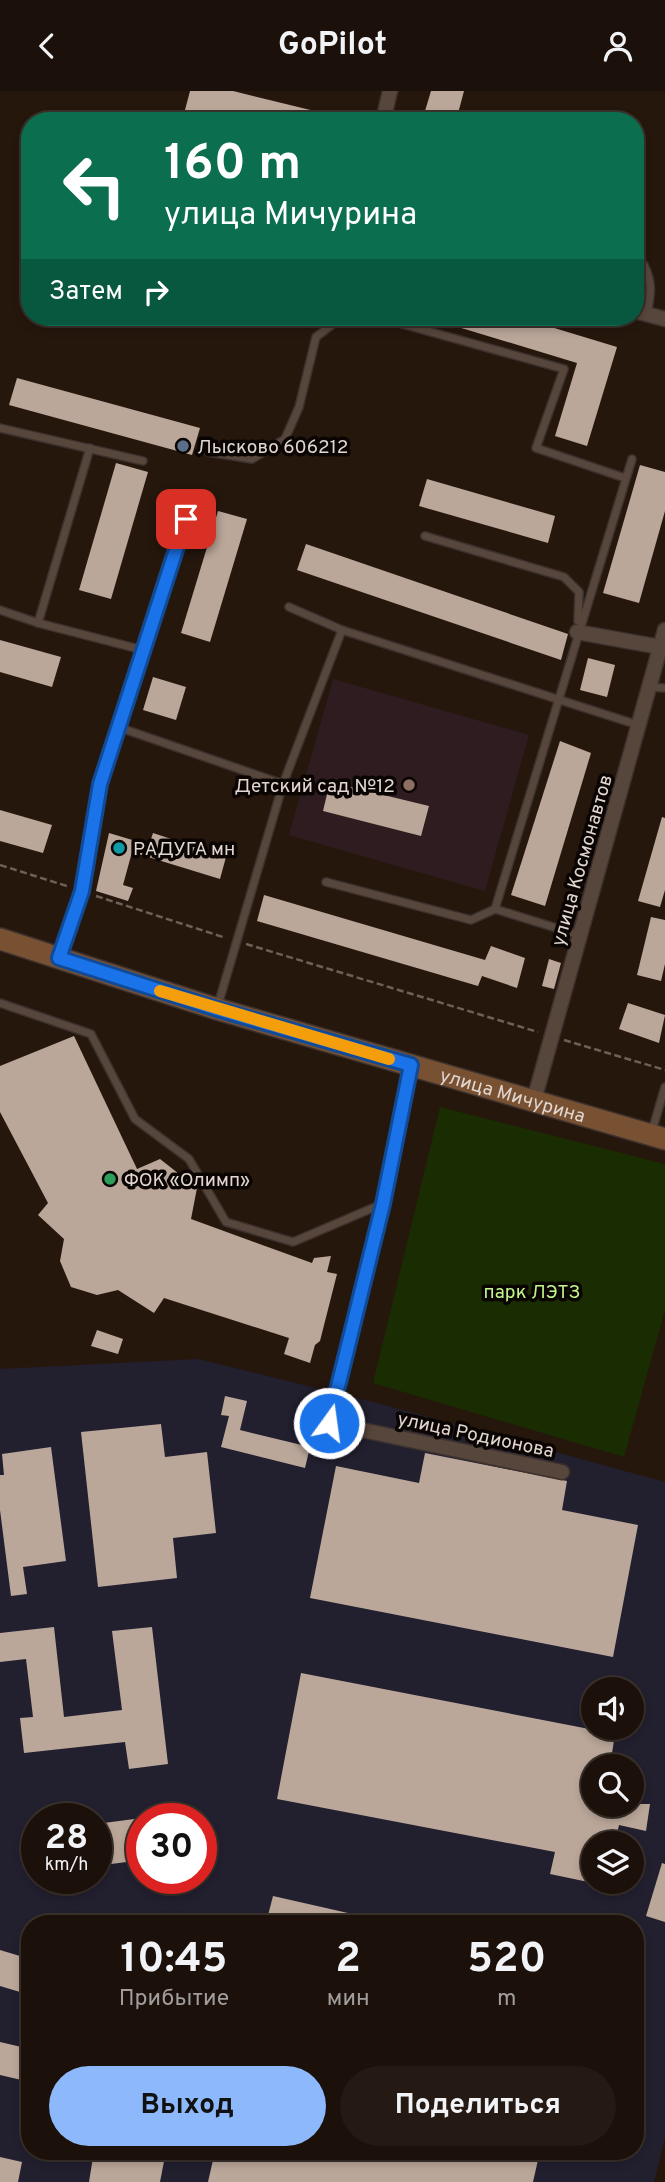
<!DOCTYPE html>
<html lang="ru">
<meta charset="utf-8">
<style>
body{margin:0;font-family:Overpass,sans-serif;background:#251a13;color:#f1f3f6;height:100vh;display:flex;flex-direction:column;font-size:26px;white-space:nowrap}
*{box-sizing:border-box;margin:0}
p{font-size:23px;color:#a09d9c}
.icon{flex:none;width:38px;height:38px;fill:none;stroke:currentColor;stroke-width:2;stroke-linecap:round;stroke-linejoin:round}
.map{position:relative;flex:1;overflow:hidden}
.details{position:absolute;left:21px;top:1824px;width:623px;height:245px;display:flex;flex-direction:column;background:#1c110a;border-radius:28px;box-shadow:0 4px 10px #0003,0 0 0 2px #3a312b}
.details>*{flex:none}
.top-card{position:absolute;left:21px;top:21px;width:623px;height:214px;border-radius:28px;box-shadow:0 4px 10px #0003,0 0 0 2px #3a312b;background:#0b6e4f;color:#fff;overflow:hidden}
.buttons{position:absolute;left:581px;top:1586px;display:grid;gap:14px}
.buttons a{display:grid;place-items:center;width:63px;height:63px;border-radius:50%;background:#1c110a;box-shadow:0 4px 10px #0003,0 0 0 2px #3a312b;font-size:35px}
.speed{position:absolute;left:21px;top:1712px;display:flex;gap:14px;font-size:35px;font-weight:700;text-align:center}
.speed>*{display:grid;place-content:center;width:91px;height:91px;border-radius:50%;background:#1c110a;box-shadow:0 4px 10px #0003,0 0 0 2px #3a312b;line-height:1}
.speed small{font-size:18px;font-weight:400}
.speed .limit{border:10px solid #d22;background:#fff;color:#111}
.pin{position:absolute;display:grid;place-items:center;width:60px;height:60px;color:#fff;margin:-30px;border-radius:14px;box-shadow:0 4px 10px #0006}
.me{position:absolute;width:77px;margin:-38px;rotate:14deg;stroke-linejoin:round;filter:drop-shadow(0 0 5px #0008)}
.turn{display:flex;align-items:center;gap:24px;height:147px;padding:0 28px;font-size:32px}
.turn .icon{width:91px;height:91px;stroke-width:2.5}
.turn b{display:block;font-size:49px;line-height:60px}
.then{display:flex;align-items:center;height:66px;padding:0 28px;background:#0003;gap:14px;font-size:26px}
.eta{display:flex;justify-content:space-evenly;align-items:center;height:119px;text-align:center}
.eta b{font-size:42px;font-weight:700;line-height:49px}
.primary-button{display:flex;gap:14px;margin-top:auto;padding:14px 28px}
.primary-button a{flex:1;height:80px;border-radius:42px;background:#8db9fc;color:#111;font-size:28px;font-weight:700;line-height:80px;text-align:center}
.primary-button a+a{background:#251a13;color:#f1f3f6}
header{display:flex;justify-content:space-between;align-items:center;height:91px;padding:0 28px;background:#1c110a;font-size:32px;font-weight:700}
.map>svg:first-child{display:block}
</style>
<header><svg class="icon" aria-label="back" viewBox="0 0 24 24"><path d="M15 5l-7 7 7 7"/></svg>GoPilot<svg class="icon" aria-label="person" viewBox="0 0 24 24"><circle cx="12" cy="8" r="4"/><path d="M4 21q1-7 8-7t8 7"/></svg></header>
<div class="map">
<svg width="665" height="2091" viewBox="0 0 665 2091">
<rect width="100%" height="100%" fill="#26170d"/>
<path fill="#221f2f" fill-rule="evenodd" d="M198,1268L373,1311L665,1391V2047L654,2091H0V1278ZM593,1598H632V1636H593ZM593,1675H632V1713H593ZM37,1727H96V1787H37ZM142,1727H201V1787H142ZM593,1752H632V1790H593ZM30,1832H635V2060H30Z"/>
<path fill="#2e1c20" d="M333,588L529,644L485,800L289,744Z"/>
<path fill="#1a2c01" d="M440,1016L665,1073V1219L624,1366L373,1292Z"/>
<g fill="#bba79a">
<path d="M190,0H233L335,25L334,30H230L185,19Z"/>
<path d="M431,0H464L456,30H422Z"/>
<path d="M435,226H518L617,256L587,355L555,345L577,272L435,229Z"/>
<path d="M17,287L200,337L192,364L9,314Z"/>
<path d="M116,372L148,381L111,508L79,499Z"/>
<path d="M640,374L665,381V420L639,512L603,502Z"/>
<path d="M427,388L555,425L548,452L419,415Z"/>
<path d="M218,420L247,428L210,551L181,542Z"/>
<path d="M306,453L568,543L561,569L297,479Z"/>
<path d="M0,549L61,566L52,596L0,581Z"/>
<path d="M588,567L615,574L607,606L580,599Z"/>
<path d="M153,586L186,596L176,629L143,619Z"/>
<path d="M560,650L591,662L545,815L511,804Z"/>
<path d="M330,691L429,715L421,745L323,720Z"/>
<path d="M0,719L52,734L43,762L0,750Z"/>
<path d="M662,726L665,727V799L660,816L638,810Z"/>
<path d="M109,742L149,754L153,742L226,766L220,788L132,761L123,794L133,797L128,810L96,800Z"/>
<path d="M264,804L485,869L491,855L525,867L517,897L482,885L478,895L257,830Z"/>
<path d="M651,826L665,829V873L661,890L637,884Z"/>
<path d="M549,868L561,872L554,898L542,895Z"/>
<path d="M628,912L665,924L659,952L619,938Z"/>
<path d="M74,945L137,1078L160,1068L197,1097L191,1128L312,1172L314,1167L331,1165L327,1181L337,1183L320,1250L315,1254L310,1272L284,1263L289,1247L164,1207L154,1222L118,1199L97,1204L71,1196L60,1170L64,1148L38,1124L48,1112L0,1021V975Z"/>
<path d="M97,1239L123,1248L118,1263L91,1255Z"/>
<path d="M225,1305L247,1310L240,1339L310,1356L305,1377L221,1356L229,1325L221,1324Z"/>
<path d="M161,1333L165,1366L207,1361L216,1442L173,1447L177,1487L98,1496L81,1341Z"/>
<path d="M51,1356L66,1470L23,1476L27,1503L11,1505L0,1419V1384H4L2,1363Z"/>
<path d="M425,1362L567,1390L562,1419L638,1434L613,1566L310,1507L336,1375L419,1392Z"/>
<path d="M54,1536L64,1626L122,1619L112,1540L152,1536L168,1673L129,1678L125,1651L24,1662L20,1627L33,1626L26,1568L0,1571V1542Z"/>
<path d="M301,1582L615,1643L610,1675H593V1713H650L646,1740L619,1734L615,1752H593V1792L550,1783L555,1761L277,1708Z"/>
<path d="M142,1727V1769L96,1775V1733Z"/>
<path d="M662,1772L665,1773V1831L646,1825Z"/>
<path d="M273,1805L370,1827L369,1832H266Z"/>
<path d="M0,1859L30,1868V1904L0,1895Z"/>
<path d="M0,1951L30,1958V1991L0,1984Z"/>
<path d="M94,2060H166L160,2091H89Z"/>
<path d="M215,2060H540L533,2091H208Z"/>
<path d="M0,2066L22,2071L18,2091H0Z"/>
</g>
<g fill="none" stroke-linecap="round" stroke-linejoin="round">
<defs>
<g id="lane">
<path d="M635,172L644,174C653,192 651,203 647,223"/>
<path d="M377,226L564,278L536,357L625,387"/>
<path d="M0,337L143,370"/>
<path d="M208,361L252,368L285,348L299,316L316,246L342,226"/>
<path d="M425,445L564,486L579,501L578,530"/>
<path d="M289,516L342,539L638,634"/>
<path d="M0,519L38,532L143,559"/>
<path d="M38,532L90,357"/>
<path d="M650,596L665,597"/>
<path d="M118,636L283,693"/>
<path d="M326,791L471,829L495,818L579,844"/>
<path d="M495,818L632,368"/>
<path d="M0,912L91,943L135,1028L189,1068L226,1131L293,1151L382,1113"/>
<path d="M218,914L283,693L342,539"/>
<path d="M652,1040L665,996"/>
</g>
<g id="street">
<path d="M383,30L390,0"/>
<path d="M635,220L665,228"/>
<path d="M577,541L660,556"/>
<path d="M59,867L82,800L100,693L185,428"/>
<path d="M411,974L383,1113L329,1332L562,1381"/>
<path d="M534,1009L665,539"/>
</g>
<g id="secondary">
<path id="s1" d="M0,848L217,918L665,1048"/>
</g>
</defs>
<use href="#lane" stroke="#3c312e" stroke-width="10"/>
<use href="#street" stroke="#3c312e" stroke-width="17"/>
<use href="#secondary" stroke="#3c312e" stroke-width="24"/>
<g stroke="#6e6058" stroke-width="2.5" stroke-dasharray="7 3.5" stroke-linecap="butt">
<path d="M0,774L70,796"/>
<path d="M96,805L226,847"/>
<path d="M246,853L538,941"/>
<path d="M564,949L665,979"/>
</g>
<use href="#lane" stroke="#57463b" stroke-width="7"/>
<use href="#street" stroke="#57463b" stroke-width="14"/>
<use href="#secondary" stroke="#775131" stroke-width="21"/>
</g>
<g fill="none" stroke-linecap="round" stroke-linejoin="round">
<defs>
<path id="route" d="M186,428L100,693L82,800L59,867L217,918L411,974L383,1113L329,1332"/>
</defs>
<use href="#route" stroke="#114b97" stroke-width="18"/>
<use href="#route" stroke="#1a73e8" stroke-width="12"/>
<path stroke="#f59e0b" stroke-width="12" d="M160,900L389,968"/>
</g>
<circle fill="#5c6f8a" stroke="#0a0502" stroke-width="2.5" cx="183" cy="355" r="7"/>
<circle fill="#8d6e63" stroke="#0a0502" stroke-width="2.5" cx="409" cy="694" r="7"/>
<circle fill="#0f9aa8" stroke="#0a0502" stroke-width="2.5" cx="119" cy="757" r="7"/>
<circle fill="#2e9e5b" stroke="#0a0502" stroke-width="2.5" cx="110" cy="1088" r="7"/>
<g text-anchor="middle" stroke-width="7" stroke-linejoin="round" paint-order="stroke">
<g font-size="19" fill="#e1d6d0" stroke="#0a0502" text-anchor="start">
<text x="197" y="362">Лысково 606212</text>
<text x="395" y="701" text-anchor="end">Детский сад №12</text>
<text x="133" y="764">РАДУГА мн</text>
<text x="124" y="1095">ФОК «Олимп»</text>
</g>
<g font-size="19" fill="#e1d6d0" stroke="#0a0502">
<text transform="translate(581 769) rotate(-74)" y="7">улица Космонавтов</text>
<text dy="7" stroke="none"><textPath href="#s1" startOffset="536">улица Мичурина</textPath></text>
<text transform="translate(476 1343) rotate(12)" y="7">улица Родионова</text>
</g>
<g font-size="19" fill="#c2f68d" stroke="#0a0502">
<text x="532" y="1207">парк ЛЭТЗ</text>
</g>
</g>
</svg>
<div class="buttons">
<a><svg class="icon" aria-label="sound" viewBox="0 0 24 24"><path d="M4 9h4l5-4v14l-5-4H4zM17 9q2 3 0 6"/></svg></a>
<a><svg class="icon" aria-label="search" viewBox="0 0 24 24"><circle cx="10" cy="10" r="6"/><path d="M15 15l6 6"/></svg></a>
<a><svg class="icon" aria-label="layers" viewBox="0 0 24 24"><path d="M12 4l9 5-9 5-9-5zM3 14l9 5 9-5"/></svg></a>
</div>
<div class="speed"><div>28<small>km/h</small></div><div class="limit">30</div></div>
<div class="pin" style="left:186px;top:428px;background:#d93025"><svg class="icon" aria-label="arrive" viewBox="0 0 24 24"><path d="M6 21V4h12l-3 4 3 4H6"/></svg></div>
<svg class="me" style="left:329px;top:1332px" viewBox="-20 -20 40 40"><circle r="17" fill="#1a73e8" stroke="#fff" stroke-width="3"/><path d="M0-11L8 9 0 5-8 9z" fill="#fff"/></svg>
<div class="top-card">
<div class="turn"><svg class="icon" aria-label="left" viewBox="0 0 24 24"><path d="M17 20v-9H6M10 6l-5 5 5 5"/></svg><div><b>160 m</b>улица Мичурина</div></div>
<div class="then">Затем<svg class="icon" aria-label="right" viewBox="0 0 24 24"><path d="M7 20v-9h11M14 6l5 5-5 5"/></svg></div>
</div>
<section class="details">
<div class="eta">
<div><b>10:45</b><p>Прибытие</p></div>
<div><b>2</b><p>мин</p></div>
<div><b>520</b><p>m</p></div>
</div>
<div class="primary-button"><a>Выход</a><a>Поделиться</a></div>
</section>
</div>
